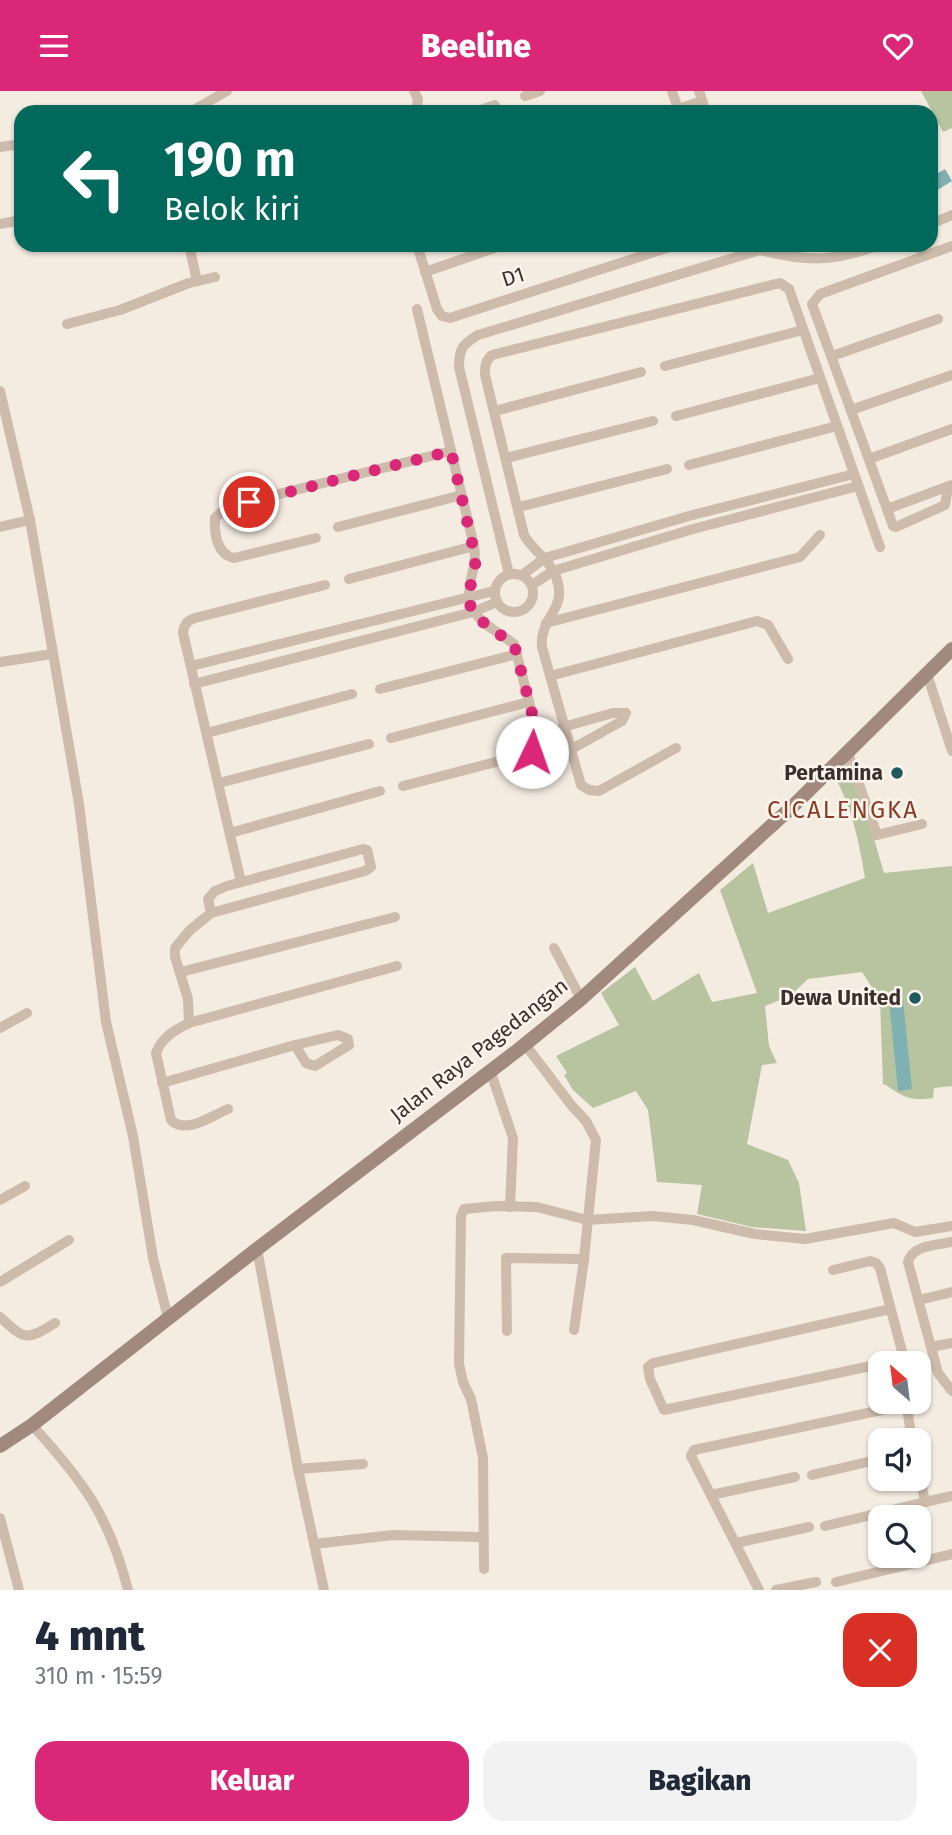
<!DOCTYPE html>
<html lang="id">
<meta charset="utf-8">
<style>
body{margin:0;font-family:"Fira Sans",sans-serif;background:#f2f2f3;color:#1f2937;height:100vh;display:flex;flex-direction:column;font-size:26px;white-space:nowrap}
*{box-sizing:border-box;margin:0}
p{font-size:23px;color:#747a83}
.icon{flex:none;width:38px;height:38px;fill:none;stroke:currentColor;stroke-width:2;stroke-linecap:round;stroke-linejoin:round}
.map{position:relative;height:1499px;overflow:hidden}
.drawer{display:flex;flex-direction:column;background:#fff;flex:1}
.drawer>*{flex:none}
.hud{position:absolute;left:14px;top:14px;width:924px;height:147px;border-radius:21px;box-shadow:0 2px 5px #0004;background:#00695c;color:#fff;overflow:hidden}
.needle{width:46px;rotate:332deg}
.controls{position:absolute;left:868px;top:1260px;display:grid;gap:14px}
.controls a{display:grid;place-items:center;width:63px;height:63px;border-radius:14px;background:#fff;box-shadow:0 2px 5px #0004;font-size:35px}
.pin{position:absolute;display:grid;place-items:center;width:60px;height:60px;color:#fff;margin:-30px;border:4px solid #fff;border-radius:50%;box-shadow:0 2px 7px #0007}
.me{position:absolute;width:77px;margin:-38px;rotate:3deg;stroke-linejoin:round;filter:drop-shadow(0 0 5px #0008)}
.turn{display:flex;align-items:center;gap:24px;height:147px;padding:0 35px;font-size:32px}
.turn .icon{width:91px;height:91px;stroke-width:2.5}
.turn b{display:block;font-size:49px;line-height:60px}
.round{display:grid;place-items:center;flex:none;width:74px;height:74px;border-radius:21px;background:#f2f2f3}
.summary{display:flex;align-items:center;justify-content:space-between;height:119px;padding:0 35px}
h1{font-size:42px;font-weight:800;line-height:52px}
.button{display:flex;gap:14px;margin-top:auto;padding:14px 35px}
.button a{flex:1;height:80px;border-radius:21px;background:#db2777;color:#fff;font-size:28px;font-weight:800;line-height:80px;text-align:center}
.button a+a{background:#f2f2f3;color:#1f2937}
header{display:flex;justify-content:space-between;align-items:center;height:91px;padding:0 35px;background:#db2777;color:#fff;font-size:32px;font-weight:800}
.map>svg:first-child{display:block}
</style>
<header><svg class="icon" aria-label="menu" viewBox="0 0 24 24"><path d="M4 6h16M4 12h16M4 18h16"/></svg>Beeline<svg class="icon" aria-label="heart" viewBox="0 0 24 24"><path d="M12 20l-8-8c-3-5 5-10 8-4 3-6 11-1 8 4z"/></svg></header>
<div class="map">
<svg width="952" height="1499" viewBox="0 0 952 1499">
<rect width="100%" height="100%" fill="#f4ebe1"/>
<g fill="#b8c4a0">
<path d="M921,0H952V37L943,41Z"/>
<path d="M847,673L870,734L884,782L952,775V995L934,997L933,1007C919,1009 911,1009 898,1002C892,999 889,995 883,993L880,909L862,881L808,888L790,905L765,915L769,955L777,972L762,974L747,1053L788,1069L799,1092L806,1140L752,1136L697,1123L702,1094L657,1091L648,1019L636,1000L593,1017L573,999L564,984L567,982L556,965L619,934L601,902L635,876L653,910L699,882L712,911L757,902L720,799L753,772L768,822L865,787C859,750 852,717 834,684Z"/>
</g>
<g fill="#7fb0b2">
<path d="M945,78L952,90L931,103V86Z"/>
<path d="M903,909L912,998L898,1000L889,910Z"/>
</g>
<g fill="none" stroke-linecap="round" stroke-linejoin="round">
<path stroke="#cfc6bd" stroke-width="10" stroke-dasharray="10 5" stroke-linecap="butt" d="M920,154L922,162"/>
<g stroke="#cdbbac" stroke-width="10">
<path d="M414,0L418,8L416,21"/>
<path d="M672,0L679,21"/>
<path d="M699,0L706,21"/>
<path d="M525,5L540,0"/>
<path d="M190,21L227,0"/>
<path d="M475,21L495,14"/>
<path d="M669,21L702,10"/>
<path d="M0,56L21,53"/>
<path d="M0,133L21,129"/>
<path d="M931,133L952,124"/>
<path d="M189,154L197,190"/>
<path d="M417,154L437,218L442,225L450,227L676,154"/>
<path d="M952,155L820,203L812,213L887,418L952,394"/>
<path d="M759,156L760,159C808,171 833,171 879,154"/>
<path d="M425,181L503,154"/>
<path d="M67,233L120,219L189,192L215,186"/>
<path d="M832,265L938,228"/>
<path d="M665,275L803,239"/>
<path d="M0,300L30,429L79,713L106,931L133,1045L153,1167L168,1227"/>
<path d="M851,319L952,284"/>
<path d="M495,320L641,281"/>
<path d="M676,325L820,287"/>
<path d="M506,367L653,330"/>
<path d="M869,368L952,338"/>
<path d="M689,374L837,335"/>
<path d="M519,416L667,378"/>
<path d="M887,418L893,435L896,436L945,414L948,395"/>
<path d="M0,436L30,429"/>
<path d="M338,436L462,404"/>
<path d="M316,447L234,467C217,463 214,443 215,427L227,416L451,360"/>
<path d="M509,483L459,276C459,257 463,253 478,244L760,159"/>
<circle cx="514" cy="502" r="19"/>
<path d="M522,484L545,467L689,425L854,383"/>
<path d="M349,488L474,455"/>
<path d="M532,494L553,480L693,438L858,395"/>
<path d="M546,532L800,466L820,444"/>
<path d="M0,571L52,563"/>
<path d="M191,575L494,500"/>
<path d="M927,583L952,660"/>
<path d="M550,585L757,530L768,534L788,568"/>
<path d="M194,593L473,521L497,511"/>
<path d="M380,598L517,563"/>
<path d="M563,636L613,622H626L622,630L570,659"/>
<path d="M207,642L352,603"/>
<path d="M391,647L529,611"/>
<path d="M676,657L599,700L589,699L581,694L542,556C539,524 570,520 555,483C548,467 532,459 524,444L485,284C485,275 485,270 492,264L780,192L789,198L880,456"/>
<path d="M848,662L877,744L922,733"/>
<path d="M219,692L369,653"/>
<path d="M403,695L527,663L537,657L539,649L514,553C489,534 462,526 471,488C474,475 476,469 474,455L417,218"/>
<path d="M230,742L380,700"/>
<path d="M241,791L183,542C184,533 187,530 195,527L325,494"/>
<path d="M211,822L208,808L215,800L227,795L363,758L367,759L371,776L365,780L211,822L190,839L175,857V866L188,908L189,932C175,939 162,946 156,962L171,1029C186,1044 211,1025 228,1018"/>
<path d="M554,857L581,908"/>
<path d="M181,881L395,826"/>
<path d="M189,932L397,875"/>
<path d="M0,937L27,922"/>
<path d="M338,944L348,948L349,954L315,975L306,972L295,954Z"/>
<path d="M524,952L572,1015L586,1030L596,1049L584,1168L574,1239"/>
<path d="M490,979L513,1047L510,1116"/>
<path d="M162,992L295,954"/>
<path d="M0,1109L25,1095"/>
<path d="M952,1151C937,1154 912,1154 908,1171L938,1282L952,1300"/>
<path d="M257,1158L298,1378L324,1499"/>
<path d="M833,1179L870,1170L876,1172L880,1177L905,1272"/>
<path d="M0,1191L69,1149"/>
<path d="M919,1209L952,1201"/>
<path d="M0,1226C25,1249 26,1250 55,1232"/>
<path d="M507,1240L506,1167L584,1168"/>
<path d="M931,1256L952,1252"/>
<path d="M886,1272L904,1268"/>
<path d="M880,1273L664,1319L650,1288L648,1276L653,1272L890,1218"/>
<path d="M906,1311L912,1349"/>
<path d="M32,1334C83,1390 109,1424 128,1499"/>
<path d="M298,1378L363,1373"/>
<path d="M919,1380L925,1411L952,1405"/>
<path d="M812,1384L880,1368"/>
<path d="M711,1404L795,1386"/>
<path d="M0,1427L19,1499"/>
<path d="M825,1435L925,1411"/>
<path d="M736,1452L809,1436"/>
<path d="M314,1453L393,1444L482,1446"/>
<path d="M484,1478L483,1367L471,1308L463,1291L459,1273L461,1126L464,1118L496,1115L537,1116L587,1129L653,1125L693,1129L755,1143L805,1148L894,1132L915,1141L952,1135"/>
<path d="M836,1491L952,1463"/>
<path d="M759,1499L691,1365L694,1359L905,1314"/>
<path d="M776,1499L816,1491"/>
</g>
<path stroke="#a18a7d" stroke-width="14" d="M0,1355L32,1334L257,1158L518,959L581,908L792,716L952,558"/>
</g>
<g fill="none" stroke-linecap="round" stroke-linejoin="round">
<path stroke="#db2777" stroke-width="12" stroke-dasharray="0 21.6" d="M249,411L451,360L476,469L468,507L472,520L487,535L514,553L539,649L537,657L532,661"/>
</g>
<g fill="#1f5a5e" stroke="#fbf5ee" stroke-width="2.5">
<circle cx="897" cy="682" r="7"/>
<circle cx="915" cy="907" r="7"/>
</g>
<g text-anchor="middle" stroke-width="5" stroke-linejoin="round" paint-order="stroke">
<g font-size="21" fill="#3b302b" stroke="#fbf5ee">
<text transform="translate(513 186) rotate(-18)" y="7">D1</text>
<text transform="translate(479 959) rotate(-38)" y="7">Jalan Raya Pagedangan</text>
</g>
<g font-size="21" font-weight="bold" fill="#3b302b" stroke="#fbf5ee" text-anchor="end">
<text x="883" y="689">Pertamina</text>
<text x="901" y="914">Dewa United</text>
</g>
<g font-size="24" letter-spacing="2" fill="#8c3b22" stroke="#fbf5ee">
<text x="843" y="727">CICALENGKA</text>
</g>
</g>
</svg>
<div class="controls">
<a><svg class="needle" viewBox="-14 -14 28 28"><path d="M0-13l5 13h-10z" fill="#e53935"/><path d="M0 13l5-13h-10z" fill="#747a83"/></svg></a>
<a><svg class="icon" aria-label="sound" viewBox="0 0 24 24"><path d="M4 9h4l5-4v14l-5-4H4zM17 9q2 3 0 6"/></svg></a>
<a><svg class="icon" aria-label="search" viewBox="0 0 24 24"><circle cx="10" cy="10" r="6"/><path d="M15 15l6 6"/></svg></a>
</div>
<div class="pin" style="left:249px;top:411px;background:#d93025"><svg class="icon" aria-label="arrive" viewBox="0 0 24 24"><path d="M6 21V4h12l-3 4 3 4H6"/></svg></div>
<svg class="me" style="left:532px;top:661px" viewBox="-20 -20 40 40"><circle r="19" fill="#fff"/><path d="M0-13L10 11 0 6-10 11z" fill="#db2777"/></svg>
<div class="hud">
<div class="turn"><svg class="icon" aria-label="left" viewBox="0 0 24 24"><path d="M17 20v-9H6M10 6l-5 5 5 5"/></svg><div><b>190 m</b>Belok kiri</div></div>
</div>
</div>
<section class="drawer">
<div class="summary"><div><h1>4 mnt</h1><p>310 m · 15:59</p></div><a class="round" style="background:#d93025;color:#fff"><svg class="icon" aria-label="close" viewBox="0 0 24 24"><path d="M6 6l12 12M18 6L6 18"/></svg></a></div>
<div class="button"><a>Keluar</a><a>Bagikan</a></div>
</section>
